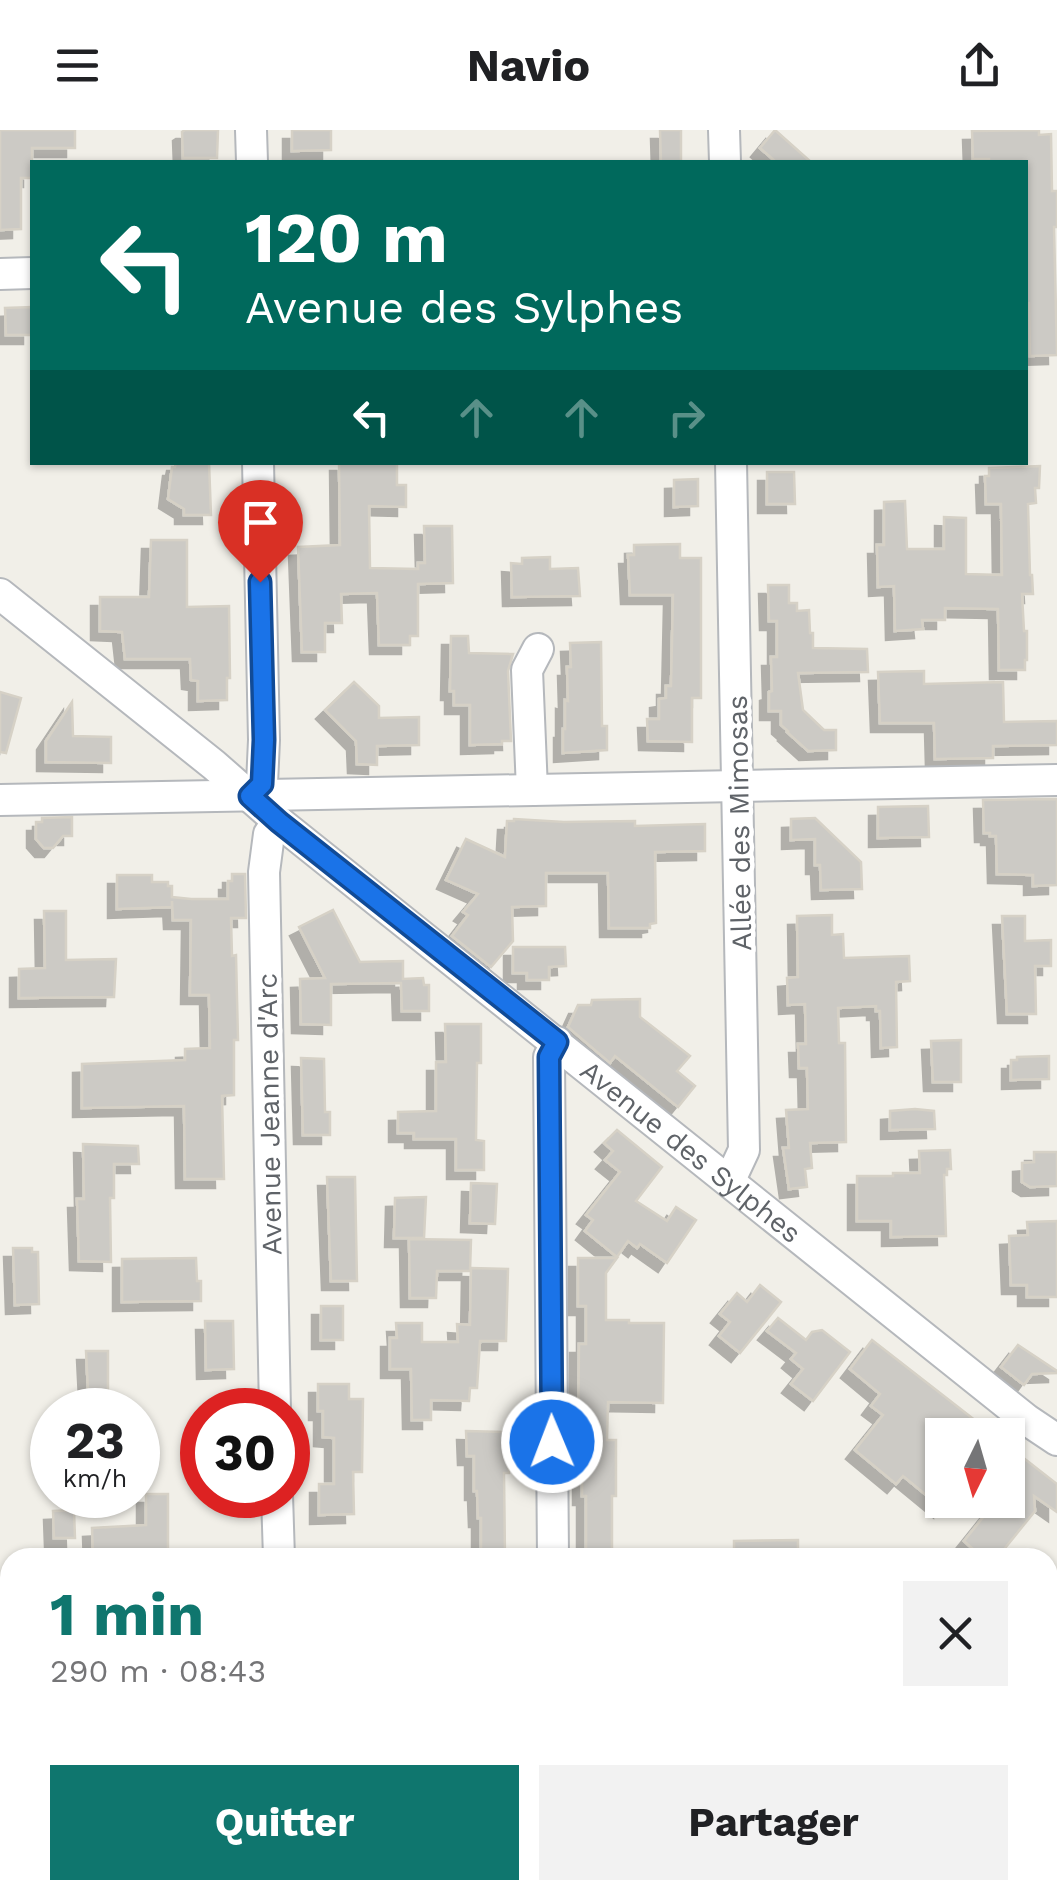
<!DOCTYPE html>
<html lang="fr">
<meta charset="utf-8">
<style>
body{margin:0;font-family:"Work Sans",sans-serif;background:#f2f2f2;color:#202124;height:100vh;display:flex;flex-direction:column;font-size:38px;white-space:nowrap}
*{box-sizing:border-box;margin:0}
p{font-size:32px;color:#757577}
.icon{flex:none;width:55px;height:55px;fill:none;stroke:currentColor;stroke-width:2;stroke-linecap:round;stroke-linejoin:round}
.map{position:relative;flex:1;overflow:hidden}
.side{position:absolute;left:0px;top:1418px;width:1058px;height:352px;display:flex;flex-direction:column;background:#fff;border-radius:30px 30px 0 0;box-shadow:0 2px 8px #0004}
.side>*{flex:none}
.hud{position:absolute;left:30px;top:30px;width:998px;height:305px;border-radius:0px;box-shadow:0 2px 8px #0004;background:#00695c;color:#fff;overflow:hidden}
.needle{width:65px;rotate:185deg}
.tools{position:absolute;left:925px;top:1288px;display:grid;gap:20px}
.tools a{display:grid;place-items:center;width:100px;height:100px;border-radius:0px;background:#fff;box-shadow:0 2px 8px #0004;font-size:50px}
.speed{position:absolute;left:30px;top:1258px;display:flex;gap:20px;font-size:50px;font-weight:700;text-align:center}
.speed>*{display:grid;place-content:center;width:130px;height:130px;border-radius:50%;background:#fff;box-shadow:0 2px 8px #0004;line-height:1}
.speed small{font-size:25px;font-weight:400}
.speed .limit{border:15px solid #d22;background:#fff;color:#111}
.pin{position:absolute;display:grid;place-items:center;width:85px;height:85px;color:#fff;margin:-102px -42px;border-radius:50% 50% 50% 0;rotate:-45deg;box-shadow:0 0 10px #0007}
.pin .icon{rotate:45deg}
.me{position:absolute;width:110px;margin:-55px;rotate:359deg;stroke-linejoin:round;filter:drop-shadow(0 0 8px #0008)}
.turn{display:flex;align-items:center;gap:35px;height:210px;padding:0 50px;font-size:45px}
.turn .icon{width:130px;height:130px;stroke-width:2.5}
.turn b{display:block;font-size:70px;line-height:85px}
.lanes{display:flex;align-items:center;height:95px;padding:0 50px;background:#0003;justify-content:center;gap:50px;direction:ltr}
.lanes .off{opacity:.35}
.round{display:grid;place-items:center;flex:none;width:105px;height:105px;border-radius:0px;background:#f2f2f2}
.overview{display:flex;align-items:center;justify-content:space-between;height:170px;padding:0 50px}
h1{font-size:60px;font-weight:700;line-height:75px;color:#0f766e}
.action{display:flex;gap:20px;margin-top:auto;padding:20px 50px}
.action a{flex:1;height:115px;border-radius:0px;background:#0f766e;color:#fff;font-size:40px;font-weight:700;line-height:115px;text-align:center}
.action a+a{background:#f2f2f2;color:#202124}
header{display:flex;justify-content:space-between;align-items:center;height:130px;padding:0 50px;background:#fff;font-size:45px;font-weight:700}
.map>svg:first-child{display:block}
</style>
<header><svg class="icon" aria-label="menu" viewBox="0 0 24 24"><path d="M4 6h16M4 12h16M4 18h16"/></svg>Navio<svg class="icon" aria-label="share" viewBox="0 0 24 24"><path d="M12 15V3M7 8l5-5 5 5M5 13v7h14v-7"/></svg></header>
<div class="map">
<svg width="1057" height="1768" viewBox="0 0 1057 1768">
<defs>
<filter id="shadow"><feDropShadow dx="-9" dy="9" stdDeviation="0" flood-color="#0004"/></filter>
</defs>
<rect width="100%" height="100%" fill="#f1efe8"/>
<g fill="#cccac5" stroke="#d6d1c6" stroke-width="2.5" filter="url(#shadow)">
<path d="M0,0H75V18H32V48H21V99L0,100Z"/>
<path d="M185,0H218L217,28H183L182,2Z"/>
<path d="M292,0H331V20L292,21Z"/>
<path d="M660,0H681V32H661Z"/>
<path d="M775,0L811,32H776L760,18Z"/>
<path d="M1039,0V5L1051,4L1052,61H1057V97H1054L1057,225L1030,226L1029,173L1025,174V32H989V29H973L972,1Z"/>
<path d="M32,177V205H6L5,178Z"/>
<path d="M176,332H209L211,385H184V379L168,369L172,337H175Z"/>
<path d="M339,332H397V355H406V377L369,376L370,438L418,439V433H425L424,396H452L453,453L418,454V506H410V515H379L377,463L341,464L342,493H325V522H302L298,417L340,415Z"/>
<path d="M1040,336L1039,358H1035L1036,373L1028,374L1030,445H1032L1033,464H1022L1024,501H1027V530H1025V540H999L998,479L945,478V490H922L923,499L895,501L894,456L878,457L877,415H884V372L905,371L907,419H944V387L966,388V444L1002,445L1001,374H986L985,346H989V338Z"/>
<path d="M767,342H794L795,374H767Z"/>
<path d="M698,349V376L674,377V350Z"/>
<path d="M151,410H187V477L229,476L230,548H227V570L198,571V551L191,550L190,529H125L122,502L100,501V467H149Z"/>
<path d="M680,414V428H701V568H692V612L648,611L647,589H659V569L666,568V556H671L673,465H630L628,425H634V415Z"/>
<path d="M550,427V439L578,438L580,466L512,467L511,433L522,434V428Z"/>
<path d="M768,455H789V473H797V481L809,480L810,503H813V518L867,519L868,542L798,543L803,580L824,600H836V620L808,621L787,602L788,601L781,595V581H769V562L772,561L771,527H777V491H769Z"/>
<path d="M451,506H468L469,523L513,524L508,541L511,611H502V614L470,615V575H454V561H450Z"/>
<path d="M601,512L602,596H607V620L563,623V599H565V570L568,571L567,537H571L570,513Z"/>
<path d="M924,541V554L1003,552L1004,592L1057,591V615L993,616V628L935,629L934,593H880L878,542Z"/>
<path d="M354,552L379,576V588L419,587V615L377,616V635L357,634L356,611L325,580Z"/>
<path d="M0,562L21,568L6,623L0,622Z"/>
<path d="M72,572L73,606L111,607V633L46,632V611Z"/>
<path d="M1057,669V755L1033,756V745L997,744L996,706H990V703H984L983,670Z"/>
<path d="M928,676L929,707L878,708V677Z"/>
<path d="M72,687V706H63L53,718H44L36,709V692H42V688Z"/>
<path d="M815,688L861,732L862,759L821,760L820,735H815V709L791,710V689Z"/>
<path d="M514,689L564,692L635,691V696L705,694V721L655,722L656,793L650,794V798H609L608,743H546V776L512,777L513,811L491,837L452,806L468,785L463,782L478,764L446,750L466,709L505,727L507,691H514Z"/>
<path d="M232,744H245L246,788H231L232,826L236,825L238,910H234V965L222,966L224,1049H185L184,976L82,978V934L185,930V919L210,918L209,865H190L191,790H173L172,771V777L117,779V745H152V752H168V756H172V767L191,769H228V751H232Z"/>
<path d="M333,780L360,832L403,831V849L423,848L424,855H429V881H402L401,853L331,854V895L301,894L300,849L325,848L299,797Z"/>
<path d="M44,781H66V830L116,829L114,867L19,868V839L45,838Z"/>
<path d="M832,785V805L843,804L844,828L909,826L910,851L896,852L897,917L881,918L880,881H876V876L838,878L839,913H845L846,1012L810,1013L812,1038L805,1039L807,1057L789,1059L783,1018H789L786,980L808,979L807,938H799L798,914H806L805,874L788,875L787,848L798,847L797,786Z"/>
<path d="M1002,786H1025V811L1051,810V836H1035L1036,884H1007Z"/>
<path d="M513,817H565L566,836L549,837V850H527V843H513Z"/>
<path d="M640,869V887L690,926L677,941L695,956L678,977L615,926L610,933L568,897L578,875H591L592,870Z"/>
<path d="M445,894H481V933H477L476,1010L484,1011V1040H456V1009H414V1003H398V982L436,981V932H446Z"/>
<path d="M961,910V952H933L931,911Z"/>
<path d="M1049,926V949L1011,950V930H1017V927Z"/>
<path d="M301,928L324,929L325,982H330V1005H303Z"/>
<path d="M915,979L934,981L935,999L890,1000V981Z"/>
<path d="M617,1000L662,1037L636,1071L667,1091L676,1077L696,1090L667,1133L640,1114L637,1118L628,1111L617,1127L585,1101L593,1090L586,1085L620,1042L605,1030L613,1021L604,1013Z"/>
<path d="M83,1014L138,1016L139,1034H114V1068H110L111,1132L79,1131L77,1069H84Z"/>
<path d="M950,1020L951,1039H947V1045H944L946,1106L891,1107V1091H857V1046H893V1043H920L919,1021Z"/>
<path d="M1034,1022H1057V1056L1030,1057L1022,1052V1033L1034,1032Z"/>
<path d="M327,1047H355L357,1151H331Z"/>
<path d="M471,1053L497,1054L495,1094L470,1093Z"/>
<path d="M426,1067L424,1108H394L395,1068Z"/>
<path d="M1057,1091V1167H1027V1155H1011L1009,1106L1028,1105L1027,1092Z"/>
<path d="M409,1109L471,1110L470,1141H437L436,1168H410Z"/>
<path d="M13,1118H32V1122H38L39,1174L15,1175Z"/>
<path d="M196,1128L197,1151H201V1171L122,1172V1129Z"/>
<path d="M578,1128H617L606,1143V1190H629V1193H664L663,1273L608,1272L607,1310H616V1366H612V1428H586V1366H582V1309H578L579,1214H586V1176H578Z"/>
<path d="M471,1138L508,1139L506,1211H480L477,1258H470L469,1271L431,1270V1290H412L411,1239H390V1208H397L396,1193H422V1212H458L457,1194L470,1195Z"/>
<path d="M760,1155L781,1172L740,1223L719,1206L730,1192L720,1184L737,1163L747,1172Z"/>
<rect x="321" y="1176" width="22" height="34"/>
<path d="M778,1188L806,1210L812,1202L822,1200L850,1222L813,1271L791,1254L803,1239L791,1229L796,1223L767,1201Z"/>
<path d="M205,1191H233L234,1239L206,1240Z"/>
<path d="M872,1210L994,1305H942V1378L903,1346L896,1354L855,1320L883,1285L871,1276L880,1264L850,1239Z"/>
<path d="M1018,1215L1057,1241V1243L1032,1244L1024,1255L1001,1237Z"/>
<path d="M86,1221H108V1280H89Z"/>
<path d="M318,1254H349V1269H363L362,1342H353L354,1384L319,1385V1354H334V1308L323,1307V1281H318Z"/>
<path d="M466,1301L504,1302L505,1325H509V1343H504L505,1428H481V1388H478L477,1361H474V1326H467Z"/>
<path d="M1008,1316L1057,1354V1382L1034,1366L1035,1381L997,1428H983L964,1411L997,1370H1008Z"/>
<path d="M146,1364H168V1428H93L92,1398L146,1395Z"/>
<path d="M74,1380L75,1408H54L53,1381Z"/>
<path d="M798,1410V1428H734V1411Z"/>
</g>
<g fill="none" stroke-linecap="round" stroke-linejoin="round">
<defs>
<g id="minor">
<path d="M251,0L252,32"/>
<path d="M724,0L725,32"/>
<path d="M0,144L32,143"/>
<path id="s1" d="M0,464L214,635L279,692L1027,1290L1057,1310"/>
<path d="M532,660L527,540L538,519"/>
<path d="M250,665L262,654L264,610L258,332"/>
<path d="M0,670L1057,650"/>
<path d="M730,1050L744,1020L731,332"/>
<path d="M275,1280L264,742L269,704L279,692"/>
<path d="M277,1365L279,1428"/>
<path d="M553,1428L549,927L557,912"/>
<path d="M1048,1746H1057"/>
<path d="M286,1760V1768"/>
<path d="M600,1760V1768"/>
<path d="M0,1761L38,1760"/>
<path d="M886,1768V1760"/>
</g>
</defs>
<use href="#minor" stroke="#b5b8bc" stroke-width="34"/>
<use href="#minor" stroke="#fff" stroke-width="30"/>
</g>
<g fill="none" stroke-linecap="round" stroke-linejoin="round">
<defs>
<path id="route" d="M260,452L264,610L262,654L250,666L279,692L557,912L549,927L552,1312"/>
</defs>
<use href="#route" stroke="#114b97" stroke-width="25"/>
<use href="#route" stroke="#1a73e8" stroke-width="18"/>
</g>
<g text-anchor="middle" stroke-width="9" stroke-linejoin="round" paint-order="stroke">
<g font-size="28" fill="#5f6368" stroke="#fff">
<text transform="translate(739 693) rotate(-91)" y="10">Allée des Mimosas</text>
<text transform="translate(269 984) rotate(-91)" y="10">Avenue Jeanne d'Arc</text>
<text dy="10" stroke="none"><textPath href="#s1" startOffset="888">Avenue des Sylphes</textPath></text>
</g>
</g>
</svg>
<div class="tools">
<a><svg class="needle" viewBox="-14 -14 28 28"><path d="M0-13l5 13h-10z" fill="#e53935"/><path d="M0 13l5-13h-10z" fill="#757577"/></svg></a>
</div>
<div class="speed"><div>23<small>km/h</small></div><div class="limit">30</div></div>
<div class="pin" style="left:260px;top:452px;background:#d93025"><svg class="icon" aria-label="arrive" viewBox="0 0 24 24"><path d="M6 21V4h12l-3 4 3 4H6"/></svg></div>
<svg class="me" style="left:552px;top:1312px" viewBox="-20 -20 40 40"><circle r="17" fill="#1a73e8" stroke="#fff" stroke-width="3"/><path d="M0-11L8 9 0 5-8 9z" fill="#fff"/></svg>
<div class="hud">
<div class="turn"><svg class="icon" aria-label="left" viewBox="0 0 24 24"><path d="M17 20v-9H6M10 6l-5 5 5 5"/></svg><div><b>120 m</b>Avenue des Sylphes</div></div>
<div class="lanes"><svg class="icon" aria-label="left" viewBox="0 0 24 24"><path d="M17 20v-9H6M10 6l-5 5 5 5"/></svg><svg class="icon off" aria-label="ahead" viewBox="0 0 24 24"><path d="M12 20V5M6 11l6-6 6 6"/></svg><svg class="icon off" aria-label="ahead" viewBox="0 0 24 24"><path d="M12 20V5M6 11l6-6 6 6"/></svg><svg class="icon off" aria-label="right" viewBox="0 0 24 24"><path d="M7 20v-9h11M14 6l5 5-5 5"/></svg></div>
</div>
<section class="side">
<div class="overview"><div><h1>1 min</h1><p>290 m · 08:43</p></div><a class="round"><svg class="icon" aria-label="close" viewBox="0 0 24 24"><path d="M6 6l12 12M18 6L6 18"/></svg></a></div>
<div class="action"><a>Quitter</a><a>Partager</a></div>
</section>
</div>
